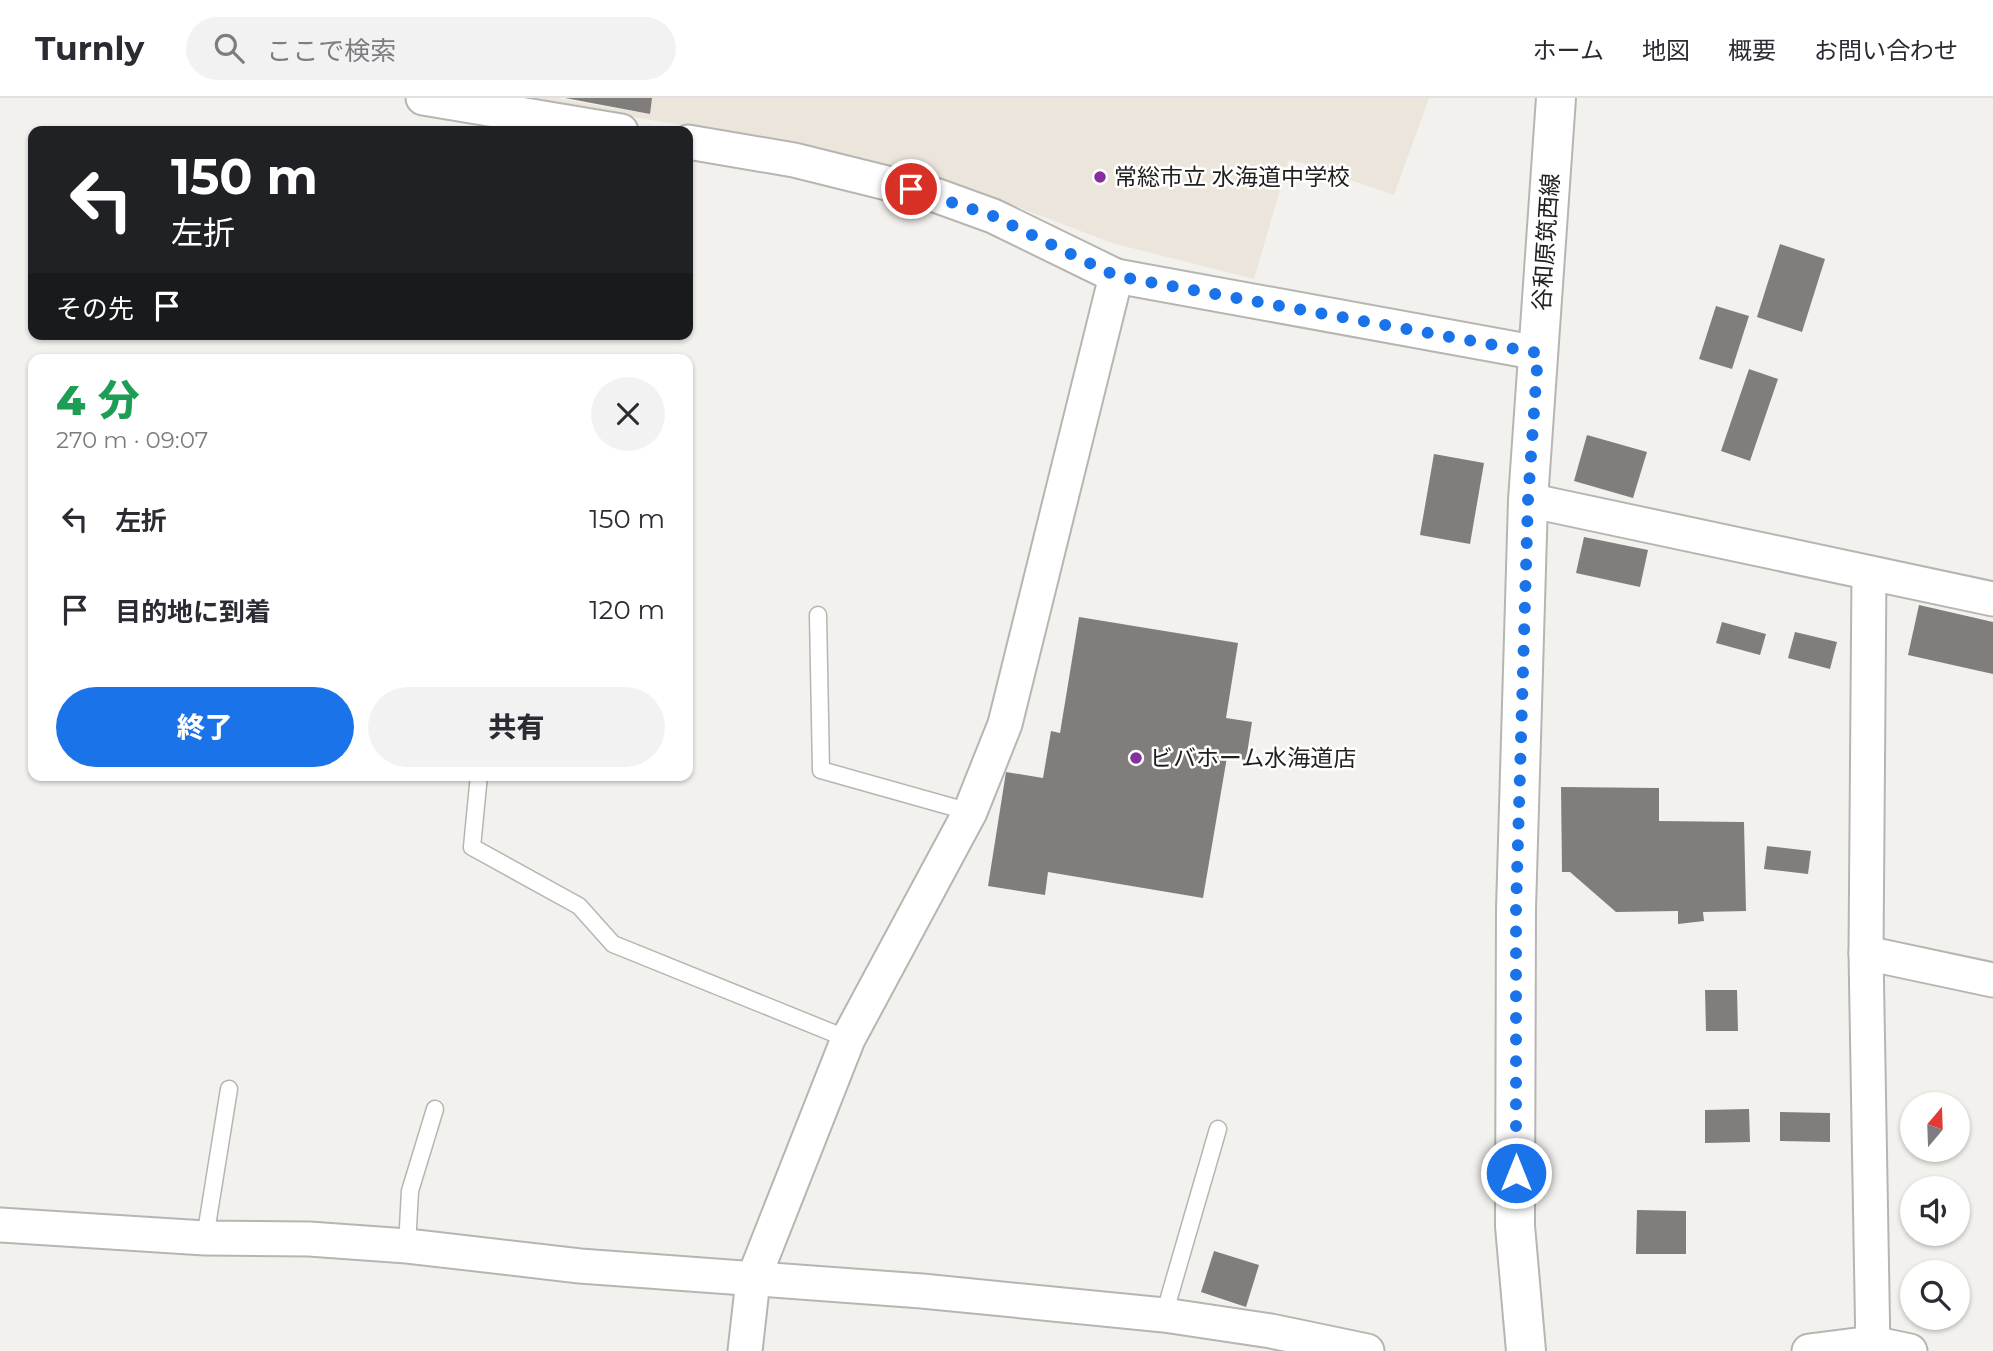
<!DOCTYPE html>
<html lang="ja">
<meta charset="utf-8">
<style>
body{margin:0;font-family:Montserrat,"Noto Sans JP",sans-serif;background:#f2f2f3;color:#2b2b33;height:100vh;display:flex;flex-direction:column;font-size:26px;white-space:nowrap}
*{box-sizing:border-box;margin:0}
p{font-size:23px;color:#7c7c81}
.icon{flex:none;width:38px;height:38px;fill:none;stroke:currentColor;stroke-width:2;stroke-linecap:round;stroke-linejoin:round}
.map{position:relative;flex:1;overflow:hidden}
.drawer{position:absolute;left:28px;top:256px;width:665px;height:427px;display:flex;flex-direction:column;background:#fff;border-radius:14px;box-shadow:0 2px 5px #0004}
.drawer>*{flex:none}
.top-card{position:absolute;left:28px;top:28px;width:665px;height:214px;border-radius:14px;box-shadow:0 2px 5px #0004;background:#202124;color:#fff;overflow:hidden}
.needle{width:46px;rotate:19deg}
.controls{position:absolute;left:1900px;top:994px;display:grid;gap:14px}
.controls a{display:grid;place-items:center;width:70px;height:70px;border-radius:50%;background:#fff;box-shadow:0 2px 5px #0004;font-size:35px}
.pin{position:absolute;display:grid;place-items:center;width:60px;height:60px;color:#fff;margin:-30px;border:4px solid #fff;border-radius:50%;box-shadow:0 2px 7px #0007}
.me{position:absolute;width:77px;margin:-38px;rotate:0deg;stroke-linejoin:round;filter:drop-shadow(0 0 5px #0008)}
.turn{display:flex;align-items:center;gap:24px;height:147px;padding:0 28px;font-size:32px}
.turn .icon{width:91px;height:91px;stroke-width:2.5}
.turn b{display:block;font-size:49px;line-height:60px}
.then{display:flex;align-items:center;height:66px;padding:0 28px;background:#0003;gap:14px;font-size:26px}
.round{display:grid;place-items:center;flex:none;width:74px;height:74px;border-radius:37px;background:#f2f2f3}
.summary{display:flex;align-items:center;justify-content:space-between;height:119px;padding:0 28px}
h1{font-size:42px;font-weight:800;line-height:52px;color:#1e9e55}
.primary-button{display:flex;gap:14px;margin-top:auto;padding:14px 28px}
.primary-button a{flex:1;height:80px;border-radius:42px;background:#1a73e8;color:#fff;font-size:28px;font-weight:800;line-height:80px;text-align:center}
.primary-button a+a{background:#f2f2f3;color:#2b2b33}
ul{padding:0;list-style:none}
li{display:flex;align-items:center;gap:21px;height:91px;padding:0 28px}
li div{flex:1}
li b{display:block;font-size:26px}
li em{font-style:normal}
header{display:flex;align-items:center;gap:42px;box-sizing:border-box;height:98px;padding:0 35px;background:#fff;border-bottom:2px solid #e1e1e2}
header strong{font-size:33px}
nav{display:flex;gap:38px;margin-inline-start:auto;font-size:24px}
.search{width:490px;height:63px;background:#f2f2f3;display:flex;align-items:center;gap:18px;box-sizing:border-box;padding:0 24px;border-radius:38px;color:#7c7c81;font-size:26px}
.map>svg:first-child{display:block}
</style>
<header>
<strong>Turnly</strong>
<div class="search"><svg class="icon" aria-label="search" viewBox="0 0 24 24"><circle cx="10" cy="10" r="6"/><path d="M15 15l6 6"/></svg>ここで検索</div>
<nav><a>ホーム</a><a>地図</a><a>概要</a><a>お問い合わせ</a></nav>
</header>
<div class="map">
<svg width="1993" height="1253" viewBox="0 0 1993 1253">
<rect width="100%" height="100%" fill="#f3f1ee"/>
<path fill="#ebe5db" d="M516,0H556L649,16L652,0H1429L1394,97L1289,61L1254,181L1112,145L994,100L791,45Z"/>
<g fill="#807d7b">
<path d="M565,0H652L650,16Z"/>
<path d="M1780,146L1825,161L1802,234L1757,219Z"/>
<path d="M1716,208L1749,218L1732,271L1699,261Z"/>
<path d="M1749,271L1778,281L1750,363L1721,353Z"/>
<path d="M1587,337L1647,354L1633,400L1574,383Z"/>
<path d="M1434,356L1484,365L1470,446L1420,437Z"/>
<path d="M1584,439L1648,452L1640,489L1576,475Z"/>
<path d="M1919,507L1993,524V576L1908,557Z"/>
<path d="M1079,519L1238,545L1226,620L1252,624L1246,662L1227,659L1203,800L1048,774L1045,797L988,788L1006,674L1043,680L1051,633L1060,635Z"/>
<path d="M1722,524L1766,536L1760,557L1716,545Z"/>
<path d="M1795,534L1837,544L1830,571L1788,560Z"/>
<path d="M1561,689L1659,690V723L1744,724L1746,813L1703,814L1704,823L1678,826V813L1616,814L1570,774H1562Z"/>
<path d="M1767,748L1811,753L1808,776L1764,771Z"/>
<path d="M1705,892H1737L1738,933H1706Z"/>
<path d="M1749,1011L1750,1044L1705,1045V1012Z"/>
<path d="M1780,1014L1830,1015V1044L1780,1043Z"/>
<path d="M1637,1112L1686,1113V1156H1636Z"/>
<path d="M1214,1153L1259,1167L1246,1209L1201,1194Z"/>
</g>
<g fill="none" stroke-linecap="round" stroke-linejoin="round">
<defs>
<g id="service">
<path d="M818,517L821,672L970,714"/>
<path d="M479,677L472,749L579,808L613,846L848,941"/>
<path d="M205,1140L229,991"/>
<path d="M407,1148L410,1093L435,1011"/>
<path d="M1164,1217L1218,1031"/>
</g>
<g id="minor">
<path d="M423,0L621,33"/>
<path d="M688,44L794,62L935,97L993,118L1116,178L1538,255"/>
<path d="M1528,402L1993,501"/>
<path d="M1869,475L1866,855L1873,1253"/>
<path d="M1866,855L1993,882"/>
<path d="M0,1127L205,1140L309,1141L407,1148L580,1168L922,1193L1164,1217L1271,1233L1367,1253"/>
<path d="M745,1253L753,1182L848,941L970,714L1005,626L1116,178"/>
<path d="M1809,1253L1872,1245L1910,1253"/>
</g>
<path id="secondary" d="M1526,1253L1515,1128L1516,811L1528,402L1556,0"/>
</defs>
<use href="#service" stroke="#b7b5b2" stroke-width="19"/>
<use href="#minor" stroke="#b7b5b2" stroke-width="37"/>
<use href="#secondary" stroke="#b7b5b2" stroke-width="42"/>
<use href="#service" stroke="#fff" stroke-width="16"/>
<use href="#minor" stroke="#fff" stroke-width="33"/>
<use href="#secondary" stroke="#fff" stroke-width="38"/>
</g>
<g fill="none" stroke-linecap="round" stroke-linejoin="round">
<path stroke="#1a73e8" stroke-width="12" stroke-dasharray="0 21.6" d="M911,91L993,118L1116,178L1538,255L1528,402L1516,811V1075"/>
</g>
<g fill="#86309e" stroke="#fff" stroke-width="2.5">
<circle cx="1100" cy="79" r="7"/>
<circle cx="1136" cy="660" r="7"/>
</g>
<g text-anchor="middle" stroke-width="5" stroke-linejoin="round" paint-order="stroke">
<g font-size="23" fill="#21201f" stroke="#fff" text-anchor="start">
<text x="1114" y="87">常総市立 水海道中学校</text>
<text x="1150" y="668">ビバホーム水海道店</text>
</g>
<g font-size="23" fill="#21201f" stroke="#fff">
<text transform="translate(1546 144) rotate(-86)" y="8">谷和原筑西線</text>
</g>
</g>
</svg>
<div class="controls">
<a><svg class="needle" viewBox="-14 -14 28 28"><path d="M0-13l5 13h-10z" fill="#e53935"/><path d="M0 13l5-13h-10z" fill="#7c7c81"/></svg></a>
<a><svg class="icon" aria-label="sound" viewBox="0 0 24 24"><path d="M4 9h4l5-4v14l-5-4H4zM17 9q2 3 0 6"/></svg></a>
<a><svg class="icon" aria-label="search" viewBox="0 0 24 24"><circle cx="10" cy="10" r="6"/><path d="M15 15l6 6"/></svg></a>
</div>
<div class="pin" style="left:911px;top:91px;background:#d93025"><svg class="icon" aria-label="arrive" viewBox="0 0 24 24"><path d="M6 21V4h12l-3 4 3 4H6"/></svg></div>
<svg class="me" style="left:1516px;top:1075px" viewBox="-20 -20 40 40"><circle r="17" fill="#1a73e8" stroke="#fff" stroke-width="3"/><path d="M0-11L8 9 0 5-8 9z" fill="#fff"/></svg>
<div class="top-card">
<div class="turn"><svg class="icon" aria-label="left" viewBox="0 0 24 24"><path d="M17 20v-9H6M10 6l-5 5 5 5"/></svg><div><b>150 m</b>左折</div></div>
<div class="then">その先<svg class="icon" aria-label="arrive" viewBox="0 0 24 24"><path d="M6 21V4h12l-3 4 3 4H6"/></svg></div>
</div>
<section class="drawer">
<div class="summary"><div><h1>4 分</h1><p>270 m · 09:07</p></div><a class="round"><svg class="icon" aria-label="close" viewBox="0 0 24 24"><path d="M6 6l12 12M18 6L6 18"/></svg></a></div>
<ul>
<li><svg class="icon" aria-label="left" viewBox="0 0 24 24"><path d="M17 20v-9H6M10 6l-5 5 5 5"/></svg><div><b>左折</b></div><em>150 m</em></li>
<li><svg class="icon" aria-label="arrive" viewBox="0 0 24 24"><path d="M6 21V4h12l-3 4 3 4H6"/></svg><div><b>目的地に到着</b></div><em>120 m</em></li>
</ul>
<div class="primary-button"><a>終了</a><a>共有</a></div>
</section>
</div>
